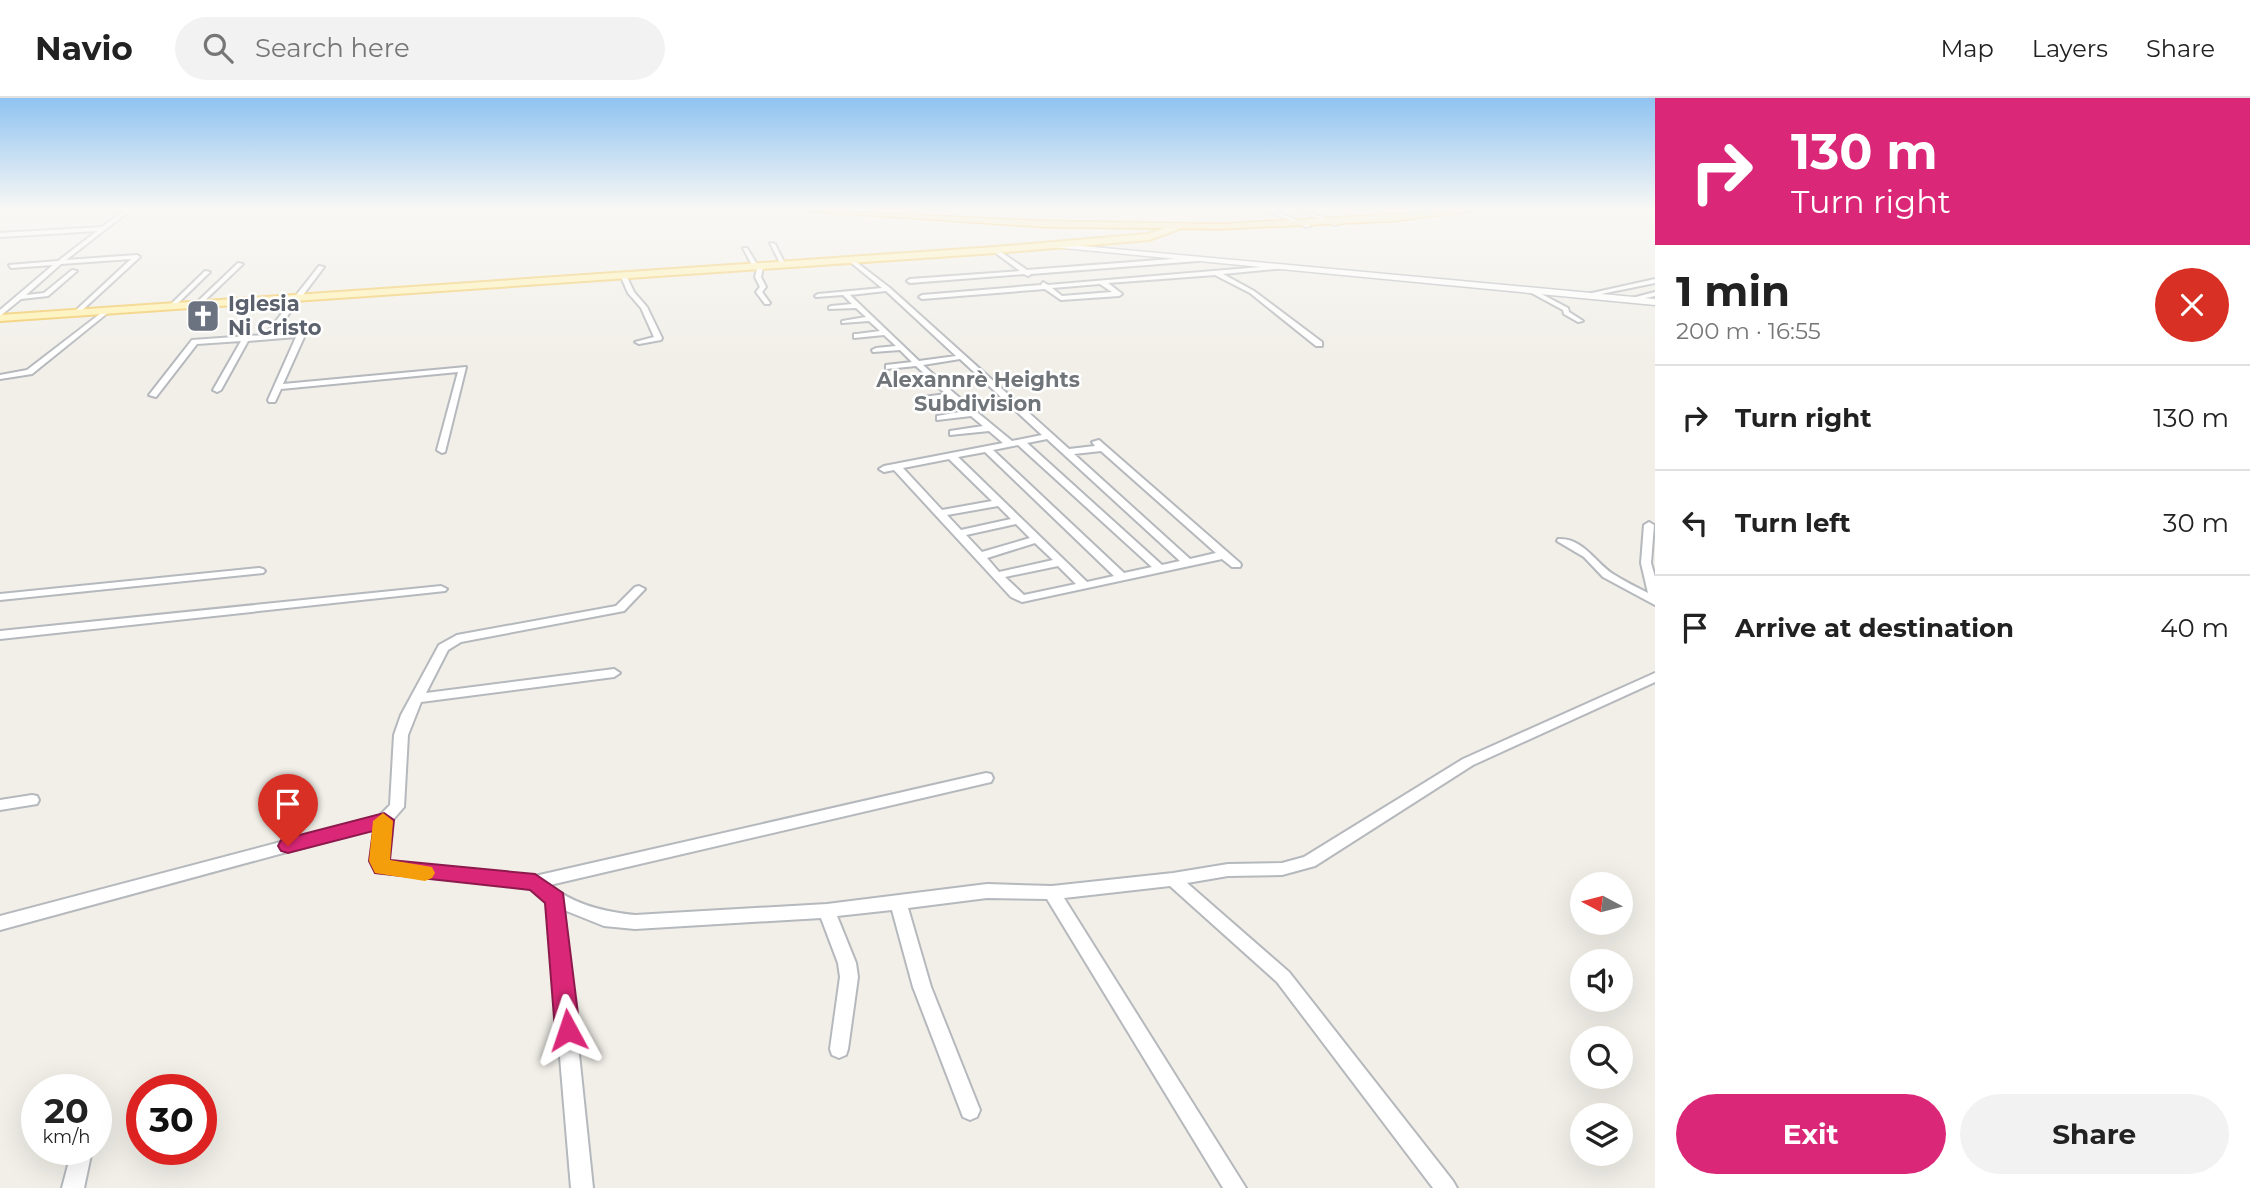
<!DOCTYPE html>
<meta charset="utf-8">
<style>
body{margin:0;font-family:Montserrat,sans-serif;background:#f2f2f2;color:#222;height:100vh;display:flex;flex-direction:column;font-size:26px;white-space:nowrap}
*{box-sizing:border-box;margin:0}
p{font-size:23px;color:#767676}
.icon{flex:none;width:38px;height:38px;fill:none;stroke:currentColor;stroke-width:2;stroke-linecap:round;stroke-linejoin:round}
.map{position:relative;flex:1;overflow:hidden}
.panel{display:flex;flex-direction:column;background:#fff;width:595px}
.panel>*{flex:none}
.guide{background:#db2777;color:#fff;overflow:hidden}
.needle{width:46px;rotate:277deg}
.tools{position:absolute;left:1570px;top:774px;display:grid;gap:14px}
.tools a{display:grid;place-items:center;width:63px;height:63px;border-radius:50%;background:#fff;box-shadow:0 7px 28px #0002;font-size:35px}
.speed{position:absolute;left:21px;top:976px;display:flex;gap:14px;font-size:35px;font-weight:700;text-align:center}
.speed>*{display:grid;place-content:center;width:91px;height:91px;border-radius:50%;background:#fff;box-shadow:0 7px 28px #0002;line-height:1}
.speed small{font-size:18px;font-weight:400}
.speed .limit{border:10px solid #d22;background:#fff;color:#111}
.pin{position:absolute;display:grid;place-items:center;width:60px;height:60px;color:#fff;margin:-72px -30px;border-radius:50% 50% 50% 0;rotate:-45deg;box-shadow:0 0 7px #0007}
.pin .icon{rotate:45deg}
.me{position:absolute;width:77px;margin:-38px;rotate:355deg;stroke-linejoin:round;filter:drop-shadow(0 0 5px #0008)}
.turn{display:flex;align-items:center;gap:24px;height:147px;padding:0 21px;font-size:32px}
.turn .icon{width:91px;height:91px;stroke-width:2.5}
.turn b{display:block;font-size:49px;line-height:60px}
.round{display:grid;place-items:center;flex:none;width:74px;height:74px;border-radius:37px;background:#f2f2f2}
.summary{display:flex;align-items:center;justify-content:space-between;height:119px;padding:0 21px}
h1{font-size:42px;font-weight:700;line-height:52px}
.action{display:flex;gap:14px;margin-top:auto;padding:14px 21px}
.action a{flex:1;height:80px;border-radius:42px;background:#db2777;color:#fff;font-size:28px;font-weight:700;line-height:80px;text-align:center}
.action a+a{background:#f2f2f2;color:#222}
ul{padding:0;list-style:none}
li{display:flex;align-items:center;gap:21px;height:105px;padding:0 21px;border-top:2px solid #e0e0e0}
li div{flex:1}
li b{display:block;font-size:26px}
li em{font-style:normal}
header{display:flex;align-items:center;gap:42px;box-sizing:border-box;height:98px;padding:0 35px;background:#fff;border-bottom:2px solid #e0e0e0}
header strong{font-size:33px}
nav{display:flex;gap:38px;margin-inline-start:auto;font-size:24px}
.search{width:490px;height:63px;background:#f2f2f2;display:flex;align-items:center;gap:18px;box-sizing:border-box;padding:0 24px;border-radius:38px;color:#767676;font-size:26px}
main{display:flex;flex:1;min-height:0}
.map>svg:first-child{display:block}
</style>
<header>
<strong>Navio</strong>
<div class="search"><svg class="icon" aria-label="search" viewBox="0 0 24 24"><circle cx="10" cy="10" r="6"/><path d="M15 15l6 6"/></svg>Search here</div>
<nav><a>Map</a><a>Layers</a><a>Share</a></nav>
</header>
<main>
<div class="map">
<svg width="1655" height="1090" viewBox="0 0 1655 1090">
<rect width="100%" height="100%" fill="#f1efe8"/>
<path fill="#fce8e6" d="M1176,111H1252L1288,125L1208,127Z"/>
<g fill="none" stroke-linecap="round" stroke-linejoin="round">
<defs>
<g id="street">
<path d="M126,111H132L66,162L137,157L140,159L78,216L73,215L131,161L61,166L26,197L44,195L72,172L77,173L48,198L21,201L0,218V212L53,167L11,170L9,167L58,163L97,133L0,139V135L102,129Z"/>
<path d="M1263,111H1270L1311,128L1306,129Z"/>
<path d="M1295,111H1302L1340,126L1335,127Z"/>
<path d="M770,145L775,146L786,168L781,167Z"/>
<path d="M743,150H747L758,168L763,169L761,179L766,189L762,194L770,205L769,206H765L756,194L760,189L755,179L757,171L753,169Z"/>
<path d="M995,150L1027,172L1198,159L1201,161L1198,163L1031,176L1028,178L1024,176L910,185L907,183L910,181L1020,173L993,153Z"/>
<path d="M851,160L890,190L1069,351L1095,348L1092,344L1099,342L1240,465L1241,467L1240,469H1232L1222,461L1022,504L1011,499L894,372L884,374L879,371L884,368L1003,345L989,333L950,337V333L983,328L971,318L937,322V318L965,313L950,301L916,304V300L946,296L933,285L899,287L898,285L902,283L929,280L916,268L886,271V267L912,264L900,252L873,254L872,252L876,250L896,248L884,237L854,240V236H857L880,233L869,223L842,225V223L866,219L856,210L829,211V209L831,208L852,206L843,197L816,199L815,198L818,196L882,190L849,163ZM886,193L956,258L919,263L850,197ZM960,261L1042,337L1012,343L955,296L923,267ZM1047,341L1180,463L1162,467L1027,345ZM1018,347L1152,469L1124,475L993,352ZM1101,353L1216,455L1190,461L1074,356ZM985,354L1114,478L1087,484L958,359ZM949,361L992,403L942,412L903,370ZM998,408L1011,421L961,432L947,417ZM1016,426L1030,440L982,454L966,437ZM1035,445L1053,462L999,474L987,460ZM1058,468L1076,486L1024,497L1005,479Z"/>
<path d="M238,165L243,166L198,209H194V207Z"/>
<path d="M1284,167L1286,170L1223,176L1254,193L1322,244V248H1316L1250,195L1215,177L1108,185L1121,195L1122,196L1119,198L1061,202L1045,191L922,201L919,199L922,197L1041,187L1043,184L1048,187ZM1100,186L1112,194L1062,198L1052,190Z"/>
<path d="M319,168L324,169L273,237L301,235L305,237L283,286L466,269L445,354L442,355L437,352L458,274L281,291L275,304H269L268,302L296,239L248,243L221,292L217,294L213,292L241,243L197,246L156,299L149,297L192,242L265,237Z"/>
<path d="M205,173L210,174L172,211H168V209Z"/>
<path d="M624,177L627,179L634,194L647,209L662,240L661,242L639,246L635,244L654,239L641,210L628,195L621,179Z"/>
<path d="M1655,181V185L1586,199L1583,197Z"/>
<path d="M1528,191H1532L1568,210L1569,214L1583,223L1578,224L1564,216L1563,212L1528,193Z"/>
<path d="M1655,194V198L1631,203L1628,201Z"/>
<path d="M105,212L110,213L32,276L0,281V277L27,272Z"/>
<path d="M1649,424L1654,427L1651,465L1655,479V507L1603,479L1584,459L1557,443L1558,441C1582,439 1596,465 1613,476C1624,483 1636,489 1648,495L1641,465L1644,427Z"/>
<path d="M259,470L263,471L265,473L263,475L0,502V496Z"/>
<path d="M441,488L447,491L445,493L0,541V533Z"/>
<path d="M639,488L645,491L624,513L461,544L448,552L426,595L614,571L620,575L614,579L421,604L408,637L404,709L391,724L388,764L535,778L986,675L991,676L993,680L991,684L550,787C574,807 605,814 635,817L827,806L987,786L1052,788L1173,775L1228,766L1282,765L1304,759L1463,661L1655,575V584L1473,667L1315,768L1282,777L1228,778L1187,785L1289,874L1453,1083L1457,1090H1433L1277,884L1170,788L1064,800L1246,1090H1223L1047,801L987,800L908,810L931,889L980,1012L977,1019L970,1022L963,1019L913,889L892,812L837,818L856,865L858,879L848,951L846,957L839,960L832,957L830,951L840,879L838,865L821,820L635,831L604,828L564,812L593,1090H571L547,804L531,790L377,774L371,763L375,730L0,832V818L379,718L390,707L394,637L401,617L439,547L457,537L616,508L635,489Z"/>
<path d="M32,697L37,698L39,702L37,706L0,712V702Z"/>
<path d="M72,1052H92L84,1090H62Z"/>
</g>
<path id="secondary" d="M1050,145L1655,201V207L1053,149Z"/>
<path id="primary" d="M1176,126L1179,131L1149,142L995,155L0,223V217L995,149L1148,136Z"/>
<path id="highway" d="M778,111L1045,123L1220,126L1486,111L1395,123L1220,131L1045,129Z"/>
</defs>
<use href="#street" stroke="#b5b8bc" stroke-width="4"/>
<use href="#secondary" stroke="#b6babf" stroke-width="3"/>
<use href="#primary" stroke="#f2c960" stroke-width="4"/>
<use href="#highway" stroke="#f9ab00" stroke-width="3"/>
<use href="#street" fill="#fff" fill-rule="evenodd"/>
<use href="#secondary" fill="#fff" fill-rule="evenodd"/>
<use href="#primary" fill="#fff2af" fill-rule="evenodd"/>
<use href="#highway" fill="#fde293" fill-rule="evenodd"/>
</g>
<linearGradient id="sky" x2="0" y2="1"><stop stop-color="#8fc3f1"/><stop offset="0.42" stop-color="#f9f8f5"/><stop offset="1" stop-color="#f9f8f5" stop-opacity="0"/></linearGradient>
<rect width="1655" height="264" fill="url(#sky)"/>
<path fill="#db2777" stroke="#8e194d" stroke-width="2" d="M384,715L394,722L390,762L535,776L563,795L580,932L576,940L568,943L559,940L555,932L545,805L530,792L375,775L369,763L373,733L288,755L281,753L278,748L281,742L288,740Z"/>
<path fill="#f59e0b" d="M383,715L393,723L390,762L432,769L435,775L432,780L425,783L375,775L369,763L373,723Z"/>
<defs>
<symbol id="church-square" viewBox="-11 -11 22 22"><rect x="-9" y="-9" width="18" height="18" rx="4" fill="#6b7280" stroke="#fff"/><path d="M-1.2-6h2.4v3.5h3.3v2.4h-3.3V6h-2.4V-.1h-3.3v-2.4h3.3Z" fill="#fff"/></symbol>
</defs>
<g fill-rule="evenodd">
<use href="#church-square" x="184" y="199" width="38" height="38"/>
</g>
<g text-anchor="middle" stroke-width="5" stroke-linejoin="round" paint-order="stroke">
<g font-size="21" font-weight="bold" fill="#5b616d" stroke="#fff" text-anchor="start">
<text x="228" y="213">Iglesia<tspan x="228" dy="24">Ni Cristo</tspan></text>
</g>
<g font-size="21" font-weight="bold" fill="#70757a" stroke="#fff">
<text x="978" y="289">Alexannrè Heights<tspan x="978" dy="24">Subdivision</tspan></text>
</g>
</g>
</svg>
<div class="tools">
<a><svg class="needle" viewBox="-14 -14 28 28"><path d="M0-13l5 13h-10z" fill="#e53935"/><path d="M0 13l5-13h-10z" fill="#767676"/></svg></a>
<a><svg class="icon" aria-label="sound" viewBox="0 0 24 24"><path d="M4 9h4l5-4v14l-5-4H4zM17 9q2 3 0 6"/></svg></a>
<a><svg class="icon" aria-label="search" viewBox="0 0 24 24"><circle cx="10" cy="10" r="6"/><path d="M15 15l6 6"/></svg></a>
<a><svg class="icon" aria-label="layers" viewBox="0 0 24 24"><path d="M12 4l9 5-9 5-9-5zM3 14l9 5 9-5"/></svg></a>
</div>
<div class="speed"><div>20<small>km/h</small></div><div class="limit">30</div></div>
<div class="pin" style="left:288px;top:748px;background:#d93025"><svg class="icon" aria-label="arrive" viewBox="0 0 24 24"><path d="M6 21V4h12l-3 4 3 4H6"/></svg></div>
<svg class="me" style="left:568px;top:932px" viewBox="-20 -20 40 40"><path d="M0-17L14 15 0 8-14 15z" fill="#db2777" stroke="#fff" stroke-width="4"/></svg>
</div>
<section class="panel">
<div class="guide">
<div class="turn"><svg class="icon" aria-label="right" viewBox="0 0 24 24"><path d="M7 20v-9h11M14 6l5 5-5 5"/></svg><div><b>130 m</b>Turn right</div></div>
</div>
<div class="summary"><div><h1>1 min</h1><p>200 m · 16:55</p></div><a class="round" style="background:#d93025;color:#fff"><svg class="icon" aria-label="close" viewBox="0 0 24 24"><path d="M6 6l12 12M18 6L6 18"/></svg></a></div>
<ul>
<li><svg class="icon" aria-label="right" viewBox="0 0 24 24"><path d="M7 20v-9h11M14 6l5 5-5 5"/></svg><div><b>Turn right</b></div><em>130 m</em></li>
<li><svg class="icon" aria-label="left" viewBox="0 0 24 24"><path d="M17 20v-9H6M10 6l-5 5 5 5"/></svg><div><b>Turn left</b></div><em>30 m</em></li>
<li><svg class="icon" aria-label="arrive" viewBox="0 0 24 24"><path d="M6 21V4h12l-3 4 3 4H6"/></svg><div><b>Arrive at destination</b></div><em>40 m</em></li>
</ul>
<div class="action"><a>Exit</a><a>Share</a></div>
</section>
</main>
